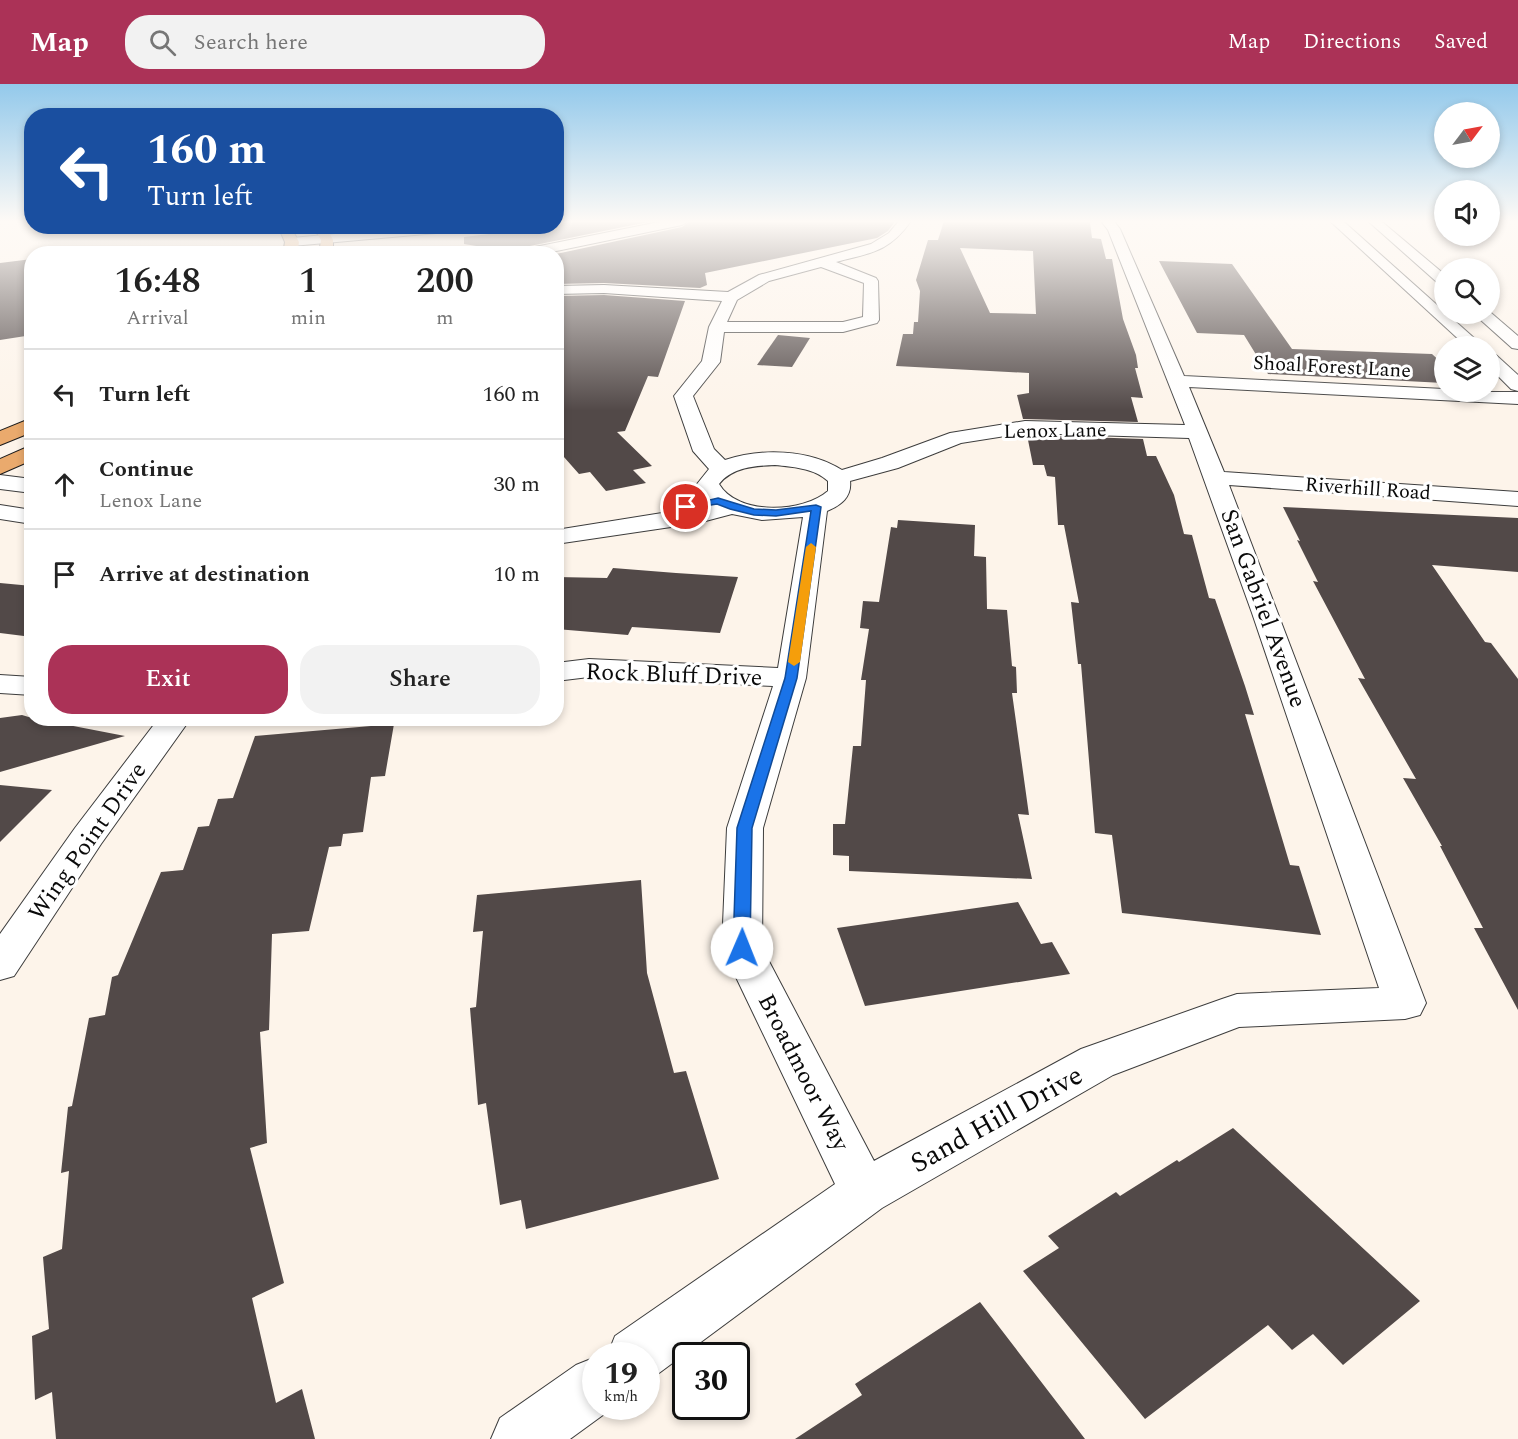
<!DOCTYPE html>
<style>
body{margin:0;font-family:Spectral,serif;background:#f2f2f2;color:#222;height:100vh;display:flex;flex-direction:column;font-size:22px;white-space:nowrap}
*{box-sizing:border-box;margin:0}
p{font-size:20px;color:#767676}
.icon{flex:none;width:33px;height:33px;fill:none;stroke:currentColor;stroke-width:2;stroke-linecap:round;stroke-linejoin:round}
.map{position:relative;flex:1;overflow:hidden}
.drawer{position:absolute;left:24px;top:162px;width:540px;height:480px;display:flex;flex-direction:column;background:#fff;border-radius:24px;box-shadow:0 3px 9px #0003}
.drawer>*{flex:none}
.banner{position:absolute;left:24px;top:24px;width:540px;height:126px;border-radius:24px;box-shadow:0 3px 9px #0003;background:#1a4fa0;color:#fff;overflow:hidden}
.needle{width:39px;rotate:58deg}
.controls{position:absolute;left:1434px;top:18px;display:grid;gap:12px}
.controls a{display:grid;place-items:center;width:66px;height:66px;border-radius:50%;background:#fff;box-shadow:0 3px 9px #0003;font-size:30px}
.speed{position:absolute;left:582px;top:1258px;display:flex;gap:12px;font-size:30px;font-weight:700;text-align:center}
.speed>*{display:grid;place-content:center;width:78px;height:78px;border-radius:50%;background:#fff;box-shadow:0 3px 9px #0003;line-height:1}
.speed small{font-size:15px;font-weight:400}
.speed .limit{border:3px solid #111;border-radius:9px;background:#fff;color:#111}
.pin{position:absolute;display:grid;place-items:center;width:51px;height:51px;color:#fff;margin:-26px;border:3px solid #fff;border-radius:50%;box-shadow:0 2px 6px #0007}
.me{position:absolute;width:66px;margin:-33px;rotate:1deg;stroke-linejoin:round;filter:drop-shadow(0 0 4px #0008)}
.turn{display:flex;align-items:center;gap:21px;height:126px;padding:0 24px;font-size:27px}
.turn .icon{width:78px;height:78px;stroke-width:2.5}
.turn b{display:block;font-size:42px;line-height:51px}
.eta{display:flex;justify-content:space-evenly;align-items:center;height:102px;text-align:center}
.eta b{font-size:36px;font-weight:600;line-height:42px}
.cta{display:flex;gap:12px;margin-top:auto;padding:12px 24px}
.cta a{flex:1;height:69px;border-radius:24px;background:#ab3257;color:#fff;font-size:24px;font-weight:600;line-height:69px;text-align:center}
.cta a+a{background:#f2f2f2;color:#222}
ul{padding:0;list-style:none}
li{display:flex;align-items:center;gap:18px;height:90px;padding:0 24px;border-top:2px solid #e0e0e0}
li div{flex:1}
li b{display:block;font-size:22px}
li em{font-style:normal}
header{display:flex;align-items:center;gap:36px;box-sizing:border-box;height:84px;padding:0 30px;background:#ab3257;color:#fff}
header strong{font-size:28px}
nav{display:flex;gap:33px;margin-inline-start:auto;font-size:21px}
.search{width:420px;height:54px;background:#f2f2f2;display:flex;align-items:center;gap:15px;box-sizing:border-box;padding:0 21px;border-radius:24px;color:#767676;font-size:22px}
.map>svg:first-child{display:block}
</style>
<header>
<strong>Map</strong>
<div class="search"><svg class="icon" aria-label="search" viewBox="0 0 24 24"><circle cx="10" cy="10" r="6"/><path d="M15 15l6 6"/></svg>Search here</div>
<nav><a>Map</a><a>Directions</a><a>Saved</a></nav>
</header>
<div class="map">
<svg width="1518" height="1355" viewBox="0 0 1518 1355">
<rect width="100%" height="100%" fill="#fdf4ea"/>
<g fill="#524948" fill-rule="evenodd">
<path d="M583,137H653L520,164L513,168L464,160V153L556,142V140Z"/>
<path d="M690,137H894V139L888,147L877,154L705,189L707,201L700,204L604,199L556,200V170L682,143Z"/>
<path d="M944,137L1090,138L1092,154L1101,155L1106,175H1112L1123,235L1136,271L1138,284H1135L1143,314L1131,313L1138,338L1023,335L1017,311L1029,309V289L896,282L903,250H913L914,238H918L920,207L916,196L928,156H938ZM960,164L1033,167L1036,230L990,229Z"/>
<path d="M32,175V251L0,256V179Z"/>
<path d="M1159,177L1232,180L1292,265L1432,270L1444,281V299L1268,290L1244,251L1197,249Z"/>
<path d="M604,211L685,217L658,293L648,292L625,347L617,348L652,382L633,386L646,399L606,407L590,388L579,390L556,364V212Z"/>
<path d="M778,251L810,254L792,283L757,281Z"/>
<path d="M1027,351L1143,355L1147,372H1156L1174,411L1184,450L1192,451L1209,514L1215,515L1245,602L1254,631L1245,630L1290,781L1299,782L1321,851L1122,829L1112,751L1095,749L1081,580H1078L1071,518L1079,519L1064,441H1058L1055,393L1047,392L1044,381H1033Z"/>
<path d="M1283,423L1518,434V488L1432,481L1485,558L1491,559L1518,595V926L1474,844H1483L1440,762H1442L1403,694L1416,695L1358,594L1365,595L1313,497L1318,498L1297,456L1300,457Z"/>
<path d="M898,436L975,441L974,472L986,473L987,525L1007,526L1012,582L1016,583L1017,609H1012L1029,731L1018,730L1032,795L849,787V772L833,771V740H845L853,662H861L866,596H861L869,545L860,544L863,517L879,518L891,443L897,444Z"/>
<path d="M613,484L676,489L738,493L720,549L632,543L628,551L556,545V493L607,494Z"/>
<path d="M0,499L32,502V553L0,549Z"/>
<path d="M22,631L32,634L125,652L0,688V634Z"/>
<path d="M394,640L385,692L371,693L363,748L343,750L341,762L329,763L309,847L272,850L269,946L260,948L267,1059L250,1064L284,1199L252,1214L276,1319L302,1305L315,1355H56L52,1308L35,1316L32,1252L49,1245L43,1173L62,1165L69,1087L61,1089L68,1023L72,1022L89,934L105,931L112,893L118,891L161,788L183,786L198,743L209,742L218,715L233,714L255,652Z"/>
<path d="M0,701L52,706L0,758Z"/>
<path d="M641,796L647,889L674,989L686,987L719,1095L526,1145L521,1116L500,1121L486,1019L478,1021L470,924L476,923L483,847L473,848L477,811Z"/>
<path d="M1018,818L1041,860L1052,858L1070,890L865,922L837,844Z"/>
<path d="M1233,1044L1420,1217L1343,1281L1313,1250L1292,1266L1268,1241L1145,1335L1023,1187L1059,1164L1048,1152L1116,1108L1120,1112L1177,1076L1179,1078Z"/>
<path d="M980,1218L1085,1355H795L862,1311L855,1300Z"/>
</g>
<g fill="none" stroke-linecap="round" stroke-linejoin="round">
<defs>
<g id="minor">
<path d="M664,137H688L682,141L542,170H514L520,166Z"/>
<path d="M899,137H911C889,168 871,169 836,178L876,194L878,197L879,236L877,239L843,248H724L720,278L693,312L714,365L725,376C761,364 809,365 842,386L882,374L950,349L1025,337L1185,341L1108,146L1101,137H1114L1120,145L1184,292L1444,305V308H1518V320L1189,303L1224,388L1518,408V422L1229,401L1426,919L1420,931L1405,935L1239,943L1113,991L882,1124L655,1292L646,1295V1272H607L615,1252L835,1100L722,864L727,744L773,602L589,593L556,597V579L589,575L778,584L803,433L762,436L732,430L698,439L556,460V446L712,421L707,417L697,400L709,385L693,367L674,312L702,277L709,243L722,217L604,209L556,210V202L604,201L728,208L759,191L871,160L889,149ZM821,183L864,199L863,233L843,238H727L737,216L769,197ZM1025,349L1189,354L1252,529L1379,904L1237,910L1222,915L1081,965L874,1077L762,864L763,744L806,594L827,427C841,421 852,413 850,397L898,384L961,359ZM775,381C793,383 814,384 828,397V407C803,429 738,432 719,400C733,383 754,382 775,381Z"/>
<path d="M1330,137H1343L1483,262H1466Z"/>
<path d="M1368,137H1381L1444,190V201L1439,200Z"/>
<path d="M422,142H476L470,146L292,162L285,158L292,154Z"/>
<path d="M1490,228L1518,252V265L1512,264L1474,230Z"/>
<path d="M1490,270L1496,271L1518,291V307L1511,305L1490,284Z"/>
<path d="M0,391L32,395V409L0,405Z"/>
<path d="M0,421L32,426V440L0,435Z"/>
<path d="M0,591L32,593V611L0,609Z"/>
<path d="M159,634H191L101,760L14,892L0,896V850L75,744Z"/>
<path d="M596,1273V1323H614L570,1355H491L500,1334L576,1281Z"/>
</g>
<g id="primary">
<path d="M278,142H290L299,158L297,170H283L285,158Z"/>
<path d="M313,142H326L333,156V170H319L321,156Z"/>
<path d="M32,334V348L0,361V347Z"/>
<path d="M32,361V376L0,390V375Z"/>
</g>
</defs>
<use href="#minor" stroke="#3d3d3d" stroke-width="2"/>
<use href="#primary" stroke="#1b1b1b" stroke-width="2"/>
<use href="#minor" fill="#fff" fill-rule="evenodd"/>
<use href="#primary" fill="#eaaa6d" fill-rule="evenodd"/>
</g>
<linearGradient id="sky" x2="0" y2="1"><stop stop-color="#93c9eb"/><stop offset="0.42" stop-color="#fefaf6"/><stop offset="1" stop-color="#fefaf6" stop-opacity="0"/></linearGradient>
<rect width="1518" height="327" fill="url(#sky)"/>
<path fill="#1a73e8" stroke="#114b97" stroke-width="1.5" d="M718,414L754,425L776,426L816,421L821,423L797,594L752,744L750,864L747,868H736L733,864L737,744L785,594L811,427L776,432L754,431L730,425L717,420L686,425L681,423Z"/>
<path fill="#f59e0b" d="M811,459L816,463L800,578L794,582L788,578L806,463Z"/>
<g text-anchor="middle" stroke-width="6" stroke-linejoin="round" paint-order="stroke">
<g font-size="20" fill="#0a0a0a" stroke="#fff">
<text transform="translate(1332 282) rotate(3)" y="7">Shoal Forest Lane</text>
<text transform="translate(1055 346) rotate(-1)" y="7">Lenox Lane</text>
<text transform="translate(1368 404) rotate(4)" y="7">Riverhill Road</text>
</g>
<g font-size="24" fill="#0a0a0a" stroke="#fff">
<text transform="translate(1264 524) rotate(70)" y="8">San Gabriel Avenue</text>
<text transform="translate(674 590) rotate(2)" y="8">Rock Bluff Drive</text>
<text transform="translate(87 757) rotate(-55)" y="8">Wing Point Drive</text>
<text transform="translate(804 988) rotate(63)" y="8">Broadmoor Way</text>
</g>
<g font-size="28" fill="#0a0a0a" stroke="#fff">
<text transform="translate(996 1034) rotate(-29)" y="10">Sand Hill Drive</text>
</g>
</g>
</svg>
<div class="controls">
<a><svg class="needle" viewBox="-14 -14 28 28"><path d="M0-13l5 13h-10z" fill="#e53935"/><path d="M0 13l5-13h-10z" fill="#767676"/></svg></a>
<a><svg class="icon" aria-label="sound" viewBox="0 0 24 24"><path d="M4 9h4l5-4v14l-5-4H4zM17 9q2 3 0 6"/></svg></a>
<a><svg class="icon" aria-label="search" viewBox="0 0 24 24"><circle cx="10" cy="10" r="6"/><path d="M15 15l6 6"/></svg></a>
<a><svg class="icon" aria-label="layers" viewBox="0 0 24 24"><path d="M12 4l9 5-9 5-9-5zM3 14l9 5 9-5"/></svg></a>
</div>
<div class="speed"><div>19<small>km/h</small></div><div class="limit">30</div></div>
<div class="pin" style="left:686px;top:423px;background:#d93025"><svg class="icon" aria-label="arrive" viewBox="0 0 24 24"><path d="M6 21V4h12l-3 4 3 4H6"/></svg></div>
<svg class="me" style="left:742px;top:864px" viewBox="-20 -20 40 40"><circle r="19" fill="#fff"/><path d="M0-13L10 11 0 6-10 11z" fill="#1a73e8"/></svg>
<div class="banner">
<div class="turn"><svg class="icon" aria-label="left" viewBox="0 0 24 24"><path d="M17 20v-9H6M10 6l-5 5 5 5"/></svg><div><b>160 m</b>Turn left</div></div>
</div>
<section class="drawer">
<div class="eta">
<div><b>16:48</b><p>Arrival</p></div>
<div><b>1</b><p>min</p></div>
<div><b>200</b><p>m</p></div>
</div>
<ul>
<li><svg class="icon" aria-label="left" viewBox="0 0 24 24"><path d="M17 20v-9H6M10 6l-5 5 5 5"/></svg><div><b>Turn left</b></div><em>160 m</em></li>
<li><svg class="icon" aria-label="ahead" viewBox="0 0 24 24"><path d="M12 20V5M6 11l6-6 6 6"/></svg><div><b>Continue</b><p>Lenox Lane</p></div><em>30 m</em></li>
<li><svg class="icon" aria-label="arrive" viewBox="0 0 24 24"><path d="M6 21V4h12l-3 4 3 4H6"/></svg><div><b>Arrive at destination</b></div><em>10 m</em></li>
</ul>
<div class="cta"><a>Exit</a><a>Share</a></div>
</section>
</div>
